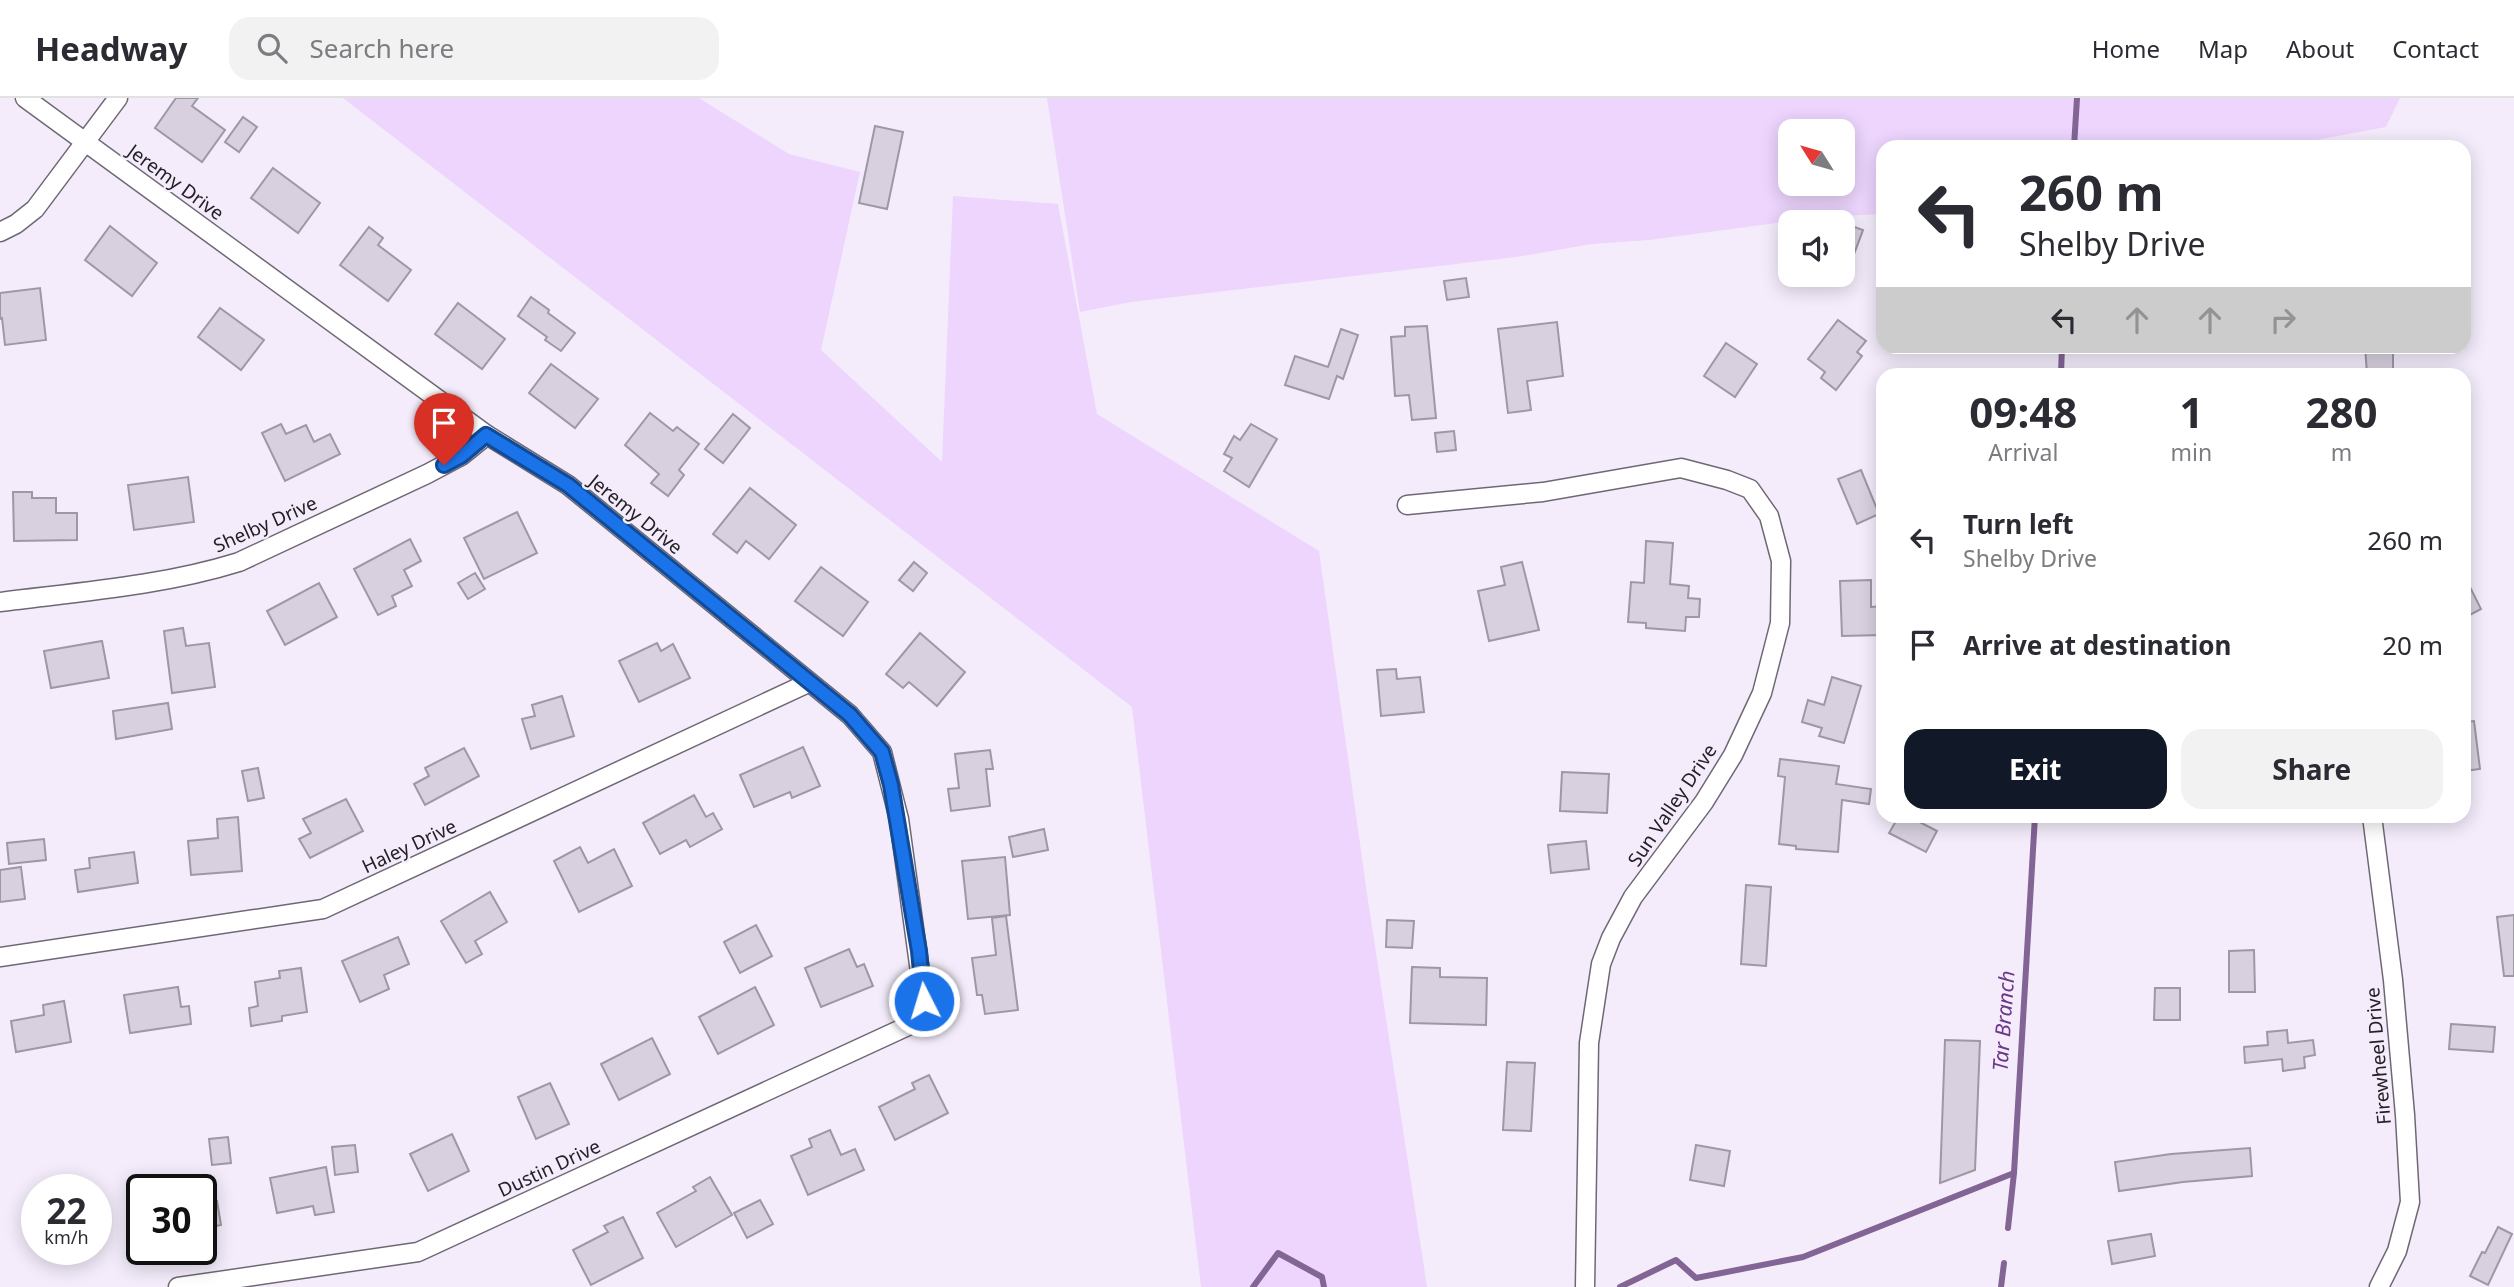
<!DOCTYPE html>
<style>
body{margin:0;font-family:"Noto Sans",sans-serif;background:#f2f2f3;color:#2b2b33;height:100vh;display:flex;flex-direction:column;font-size:26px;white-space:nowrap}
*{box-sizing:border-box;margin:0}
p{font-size:23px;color:#7c7c81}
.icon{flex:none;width:38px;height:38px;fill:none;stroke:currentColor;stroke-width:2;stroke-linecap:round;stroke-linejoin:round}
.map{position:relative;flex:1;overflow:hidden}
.sheet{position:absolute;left:1876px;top:270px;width:595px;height:455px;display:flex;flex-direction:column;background:#fff;border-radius:21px;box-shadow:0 4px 18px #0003}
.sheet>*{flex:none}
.top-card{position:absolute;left:1876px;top:42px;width:595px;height:214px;border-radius:21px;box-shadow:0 4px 18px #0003;background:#fff;color:#2b2b33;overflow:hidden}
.needle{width:46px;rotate:307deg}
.controls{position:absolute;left:1778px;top:21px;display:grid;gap:14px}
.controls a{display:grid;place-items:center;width:77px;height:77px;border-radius:14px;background:#fff;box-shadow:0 4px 18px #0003;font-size:35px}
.speed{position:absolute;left:21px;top:1076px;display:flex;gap:14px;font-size:35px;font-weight:700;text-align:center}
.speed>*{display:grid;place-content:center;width:91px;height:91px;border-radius:50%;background:#fff;box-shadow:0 4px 18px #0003;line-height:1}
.speed small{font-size:18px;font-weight:400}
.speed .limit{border:4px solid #111;border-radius:10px;background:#fff;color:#111}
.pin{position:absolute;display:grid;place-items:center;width:60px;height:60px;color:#fff;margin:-72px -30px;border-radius:50% 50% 50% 0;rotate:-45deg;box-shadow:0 0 7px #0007}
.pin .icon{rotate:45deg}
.me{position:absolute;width:77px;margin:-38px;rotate:355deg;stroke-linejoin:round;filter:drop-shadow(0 0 5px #0008)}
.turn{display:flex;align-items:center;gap:24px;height:147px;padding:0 28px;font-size:32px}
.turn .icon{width:91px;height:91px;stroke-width:2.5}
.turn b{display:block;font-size:49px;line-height:60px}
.lanes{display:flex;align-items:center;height:66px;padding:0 28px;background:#0003;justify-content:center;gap:35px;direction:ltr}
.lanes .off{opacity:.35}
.eta{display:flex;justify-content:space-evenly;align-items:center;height:119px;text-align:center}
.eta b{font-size:42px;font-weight:700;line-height:49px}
.cta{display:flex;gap:14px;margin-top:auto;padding:14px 28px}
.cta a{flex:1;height:80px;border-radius:21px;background:#111827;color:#fff;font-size:28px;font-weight:700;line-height:80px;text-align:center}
.cta a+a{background:#f2f2f3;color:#2b2b33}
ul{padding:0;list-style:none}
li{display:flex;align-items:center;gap:21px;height:105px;padding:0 28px}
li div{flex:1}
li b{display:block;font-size:26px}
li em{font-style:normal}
header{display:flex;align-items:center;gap:42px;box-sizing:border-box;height:98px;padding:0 35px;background:#fff;border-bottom:2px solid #e1e1e2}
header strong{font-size:33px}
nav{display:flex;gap:38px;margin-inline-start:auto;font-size:24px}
.search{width:490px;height:63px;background:#f2f2f3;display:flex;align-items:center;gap:18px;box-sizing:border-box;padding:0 24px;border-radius:21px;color:#7c7c81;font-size:26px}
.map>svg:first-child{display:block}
</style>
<header>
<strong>Headway</strong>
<div class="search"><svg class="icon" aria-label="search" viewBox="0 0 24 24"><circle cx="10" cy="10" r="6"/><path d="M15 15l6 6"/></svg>Search here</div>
<nav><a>Home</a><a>Map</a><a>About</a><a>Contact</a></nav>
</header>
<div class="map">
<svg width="2514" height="1189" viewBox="0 0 2514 1189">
<rect width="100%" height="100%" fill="#f4ecfb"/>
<g fill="#edd5fd" fill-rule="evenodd">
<path d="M343,0H699L789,56L860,74L821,252L942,364L953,98L1058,106L1097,316L1319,453L1367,796L1427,1189H1201L1132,609Z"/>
<path d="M1047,0H2400L2386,29L2279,49H1883V116L1821,119L1649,142L1592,146L1516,159L1131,204L1080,214ZM1790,33H1843V86H1790Z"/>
</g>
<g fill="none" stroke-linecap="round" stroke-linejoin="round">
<g stroke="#826495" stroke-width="6">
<path d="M2074,49L2077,0"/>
<path d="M2061,276L2062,248"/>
<path d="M2008,1130L2014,1075L2035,718"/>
<path d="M1253,1189L1278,1155L1322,1179L1324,1189"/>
<path d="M1620,1189L1676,1162L1696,1180L1803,1159L2014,1075"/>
<path d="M2001,1189L2004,1165"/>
</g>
</g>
<g fill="#d8d0de" stroke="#9e97a4" stroke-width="2">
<path d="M176,0H198L192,8L225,32L202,64L155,30Z"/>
<path d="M243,19L257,29L239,54L225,44Z"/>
<path d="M875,28L903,34L887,111L859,105Z"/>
<path d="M273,70L320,105L298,135L251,100Z"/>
<path d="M1846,126L1863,132L1844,183L1843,134Z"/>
<path d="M110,128L157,165L132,198L85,162Z"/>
<path d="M369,129L383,140L378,147L411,172L388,203L340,167Z"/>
<path d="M1466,180L1469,199L1447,202L1444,183Z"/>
<path d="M40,190L46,242L5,247L2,220L0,221V195Z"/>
<path d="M531,199L549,212L548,215L575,235L561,253L545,242L547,239L518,218Z"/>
<path d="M458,205L505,241L482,271L435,236Z"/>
<path d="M220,210L264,242L241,272L198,239Z"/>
<path d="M1838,222L1866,243L1857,254L1862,258L1836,292L1821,280L1825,274L1808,261Z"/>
<path d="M1557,224L1563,278L1527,283L1531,312L1508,315L1498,231Z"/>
<path d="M1427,228L1436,320L1412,322L1409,297L1395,298L1391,239L1405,238V229Z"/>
<path d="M1341,231L1358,237L1343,281L1337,278L1329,301L1285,287L1295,258L1328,269Z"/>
<path d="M1726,245L1757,266L1735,299L1704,278Z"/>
<path d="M2365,248H2393V276H2367Z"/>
<path d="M551,266L598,301L575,330L529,295Z"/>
<path d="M650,315L673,333L677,329L699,346L679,372L684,377L668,398L651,385L659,376L625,347Z"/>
<path d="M733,316L750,330L723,365L705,351Z"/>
<path d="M281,326L286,336L306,327L314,344L330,336L340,356L285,383L262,335Z"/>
<path d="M1251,326L1277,341L1249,389L1224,373L1232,360L1224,356L1234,338L1240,342Z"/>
<path d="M1454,333L1456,352L1437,354L1435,335Z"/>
<path d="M1861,372L1879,416L1857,426L1838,381Z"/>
<path d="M188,379L194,424L134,432L128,387Z"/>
<path d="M750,390L796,427L769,461L746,443L737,455L713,436Z"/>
<path d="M13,394H32V400H56V415H77V442L14,443Z"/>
<path d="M517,414L537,455L484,481L464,440Z"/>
<path d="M410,441L421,463L404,472L412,488L392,498L396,508L378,517L354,471Z"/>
<path d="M1646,443L1673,445L1670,486L1689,488L1688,500L1700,501L1699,519H1686L1685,533L1646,530V525L1628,524L1631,484L1644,485Z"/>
<path d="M914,464L927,475L913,493L899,482Z"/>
<path d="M1522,464L1539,532L1489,543L1478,493L1505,487L1501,469Z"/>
<path d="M821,469L868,504L843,538L795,503Z"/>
<path d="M475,475L485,491L468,501L458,485Z"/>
<path d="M2464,477L2481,511L2464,520Z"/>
<path d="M1871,482V509L1883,508V537L1842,538L1840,483Z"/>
<path d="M319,485L337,519L285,547L267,513Z"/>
<path d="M183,530L186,548L209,545L215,589L172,595L164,533Z"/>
<path d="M920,535L965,574L937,608L909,584L903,590L886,576Z"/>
<path d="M102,543L109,580L51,590L44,553Z"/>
<path d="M657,545L661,553L673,546L690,580L639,604L619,563Z"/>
<path d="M1396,571L1397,581L1420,579L1424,614L1381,618L1377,572Z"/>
<path d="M1832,579L1861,588L1844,645L1819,638L1822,630L1802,624L1808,602L1824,607Z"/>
<path d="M562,598L574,638L531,651L522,621L535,618L532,607Z"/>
<path d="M168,605L172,631L116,641L113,613Z"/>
<path d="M2474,623L2480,671L2464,673V624Z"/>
<path d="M803,649L820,688L792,700L790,694L754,709L740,677Z"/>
<path d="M464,650L479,678L425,707L414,686L429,678L425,670Z"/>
<path d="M990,652L993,671H986L990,708L951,713L948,691L959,690L955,656Z"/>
<path d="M1780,661L1839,668L1836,686L1871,691L1869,706L1842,702L1838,754L1796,751V748L1779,746L1785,679L1778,678Z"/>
<path d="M258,670L264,700L248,703L242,673Z"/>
<path d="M1562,674L1609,676L1607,715L1560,713Z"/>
<path d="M694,697L706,719L713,715L722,731L690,749L686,742L660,756L643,725Z"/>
<path d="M346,701L363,733L310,760L299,741L311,735L303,721Z"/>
<path d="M1899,718H1908L1937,733L1926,754L1889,735Z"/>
<path d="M238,719L242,773L191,777L188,743L218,740L217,721Z"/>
<path d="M1044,731L1048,752L1013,759L1009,739Z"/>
<path d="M44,741L46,762L9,766L7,745Z"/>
<path d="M1586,743L1589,771L1551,775L1548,747Z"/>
<path d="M580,749L588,765L614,751L632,788L579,814L554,763Z"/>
<path d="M134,754L138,785L78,794L75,772L90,770L89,760Z"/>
<path d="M1005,759L1010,817L968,821L962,763Z"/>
<path d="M21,769L25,801L0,804V772Z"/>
<path d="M1746,787L1771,789L1766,868L1741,866Z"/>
<path d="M490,794L507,824L475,843L482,856L466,865L441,823Z"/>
<path d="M2514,817V878H2504L2497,819Z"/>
<path d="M1006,818L1018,912L985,916L982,897H977L972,860L996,857L992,820Z"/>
<path d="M1387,822L1414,823L1412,850L1386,849Z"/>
<path d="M756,827L772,858L740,875L724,844Z"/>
<path d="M398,839L409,866L384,877L389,891L360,904L342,863Z"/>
<path d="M849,851L857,869L864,866L873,888L821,909L805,870Z"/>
<path d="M2254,852L2255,894H2229V853Z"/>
<path d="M1412,869L1440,870V879L1487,880L1486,927L1410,925Z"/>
<path d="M301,870L307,914L282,918V923L251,928L249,910L258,908L255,884L280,880L279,873Z"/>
<path d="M178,889L181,909L189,908L191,926L130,935L124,897Z"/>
<path d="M755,889L774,927L718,956L699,919Z"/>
<path d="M2155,890H2180V922H2154Z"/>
<path d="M64,903L71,944L16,954L11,923L44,917L43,907Z"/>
<path d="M2451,926L2495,929L2493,954L2449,951Z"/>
<path d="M2287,932L2288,945L2313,942L2315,957L2304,959L2305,970L2283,973L2282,961L2245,965L2244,949L2268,947L2267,934Z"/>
<path d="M652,940L670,976L619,1002L601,966Z"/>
<path d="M1945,942L1980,943L1975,1072L1940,1085Z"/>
<path d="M1507,964L1535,965L1531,1033L1503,1032Z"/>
<path d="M929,977L948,1015L895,1042L879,1009L915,991L912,985Z"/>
<path d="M550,985L569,1026L536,1041L518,999Z"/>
<path d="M830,1032L841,1057L855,1051L864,1072L808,1097L791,1058L812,1049L809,1041Z"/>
<path d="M452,1036L469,1073L428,1093L410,1056Z"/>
<path d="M228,1039L231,1065L212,1067L209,1041Z"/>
<path d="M355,1047L358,1074L335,1077L332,1049Z"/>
<path d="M1696,1047L1730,1053L1724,1088L1690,1082Z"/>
<path d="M2250,1050L2252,1078L2183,1084L2119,1093L2115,1064L2171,1056Z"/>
<path d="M326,1069L334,1114L315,1117L313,1108L277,1115L270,1080Z"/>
<path d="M710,1079L732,1117L676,1149L657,1115L696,1093L693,1089Z"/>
<path d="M760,1102L773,1126L747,1140L734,1115Z"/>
<path d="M217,1103L221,1127L201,1131V1106Z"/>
<path d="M623,1119L643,1160L591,1187L573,1152L608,1134L604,1128Z"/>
<path d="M2498,1129L2512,1136L2488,1187L2470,1178L2482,1154L2485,1155Z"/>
<path d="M2151,1136L2155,1158L2112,1166L2108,1143Z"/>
</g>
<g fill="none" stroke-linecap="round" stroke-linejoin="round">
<defs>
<g id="street">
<path d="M25,0L487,337L568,387L850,617L882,654L899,721L924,903L910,927L418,1154L178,1189"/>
<path d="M0,134L16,126L35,111L118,0"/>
<path d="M1407,407L1543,394L1681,370L1727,382L1750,391L1769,418L1781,463L1780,525L1762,595L1733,657L1704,704L1633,799L1611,840L1601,866L1589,945L1585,1189"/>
<path d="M0,504C79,494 162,488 239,464L427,376L461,358L487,337"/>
<path d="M2372,718L2393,882L2405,1017L2410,1104L2397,1153L2379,1189"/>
<path d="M0,859L323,811L808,585"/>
</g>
</defs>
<use href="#street" stroke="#6f6874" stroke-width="21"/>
<use href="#street" stroke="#fff" stroke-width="18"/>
</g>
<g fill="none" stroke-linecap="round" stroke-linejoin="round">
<defs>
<path id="route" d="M444,367L461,358L486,337L568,387L850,617L882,654L891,687L919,853L924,903"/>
</defs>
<use href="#route" stroke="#114b97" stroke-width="18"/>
<use href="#route" stroke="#1a73e8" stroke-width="12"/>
</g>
<g text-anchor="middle" stroke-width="5" stroke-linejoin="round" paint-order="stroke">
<g font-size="19" fill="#242126" stroke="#f4ecfb">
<text transform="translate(176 84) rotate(36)" y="7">Jeremy Drive</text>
<text transform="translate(636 416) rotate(39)" y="7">Jeremy Drive</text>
<text transform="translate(265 426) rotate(-24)" y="7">Shelby Drive</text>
<text transform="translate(1672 707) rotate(-56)" y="7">Sun Valley Drive</text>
<text transform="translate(409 748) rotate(-25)" y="7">Haley Drive</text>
<text transform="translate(2378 958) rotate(-95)" y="7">Firewheel Drive</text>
<text transform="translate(549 1070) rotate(-25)" y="7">Dustin Drive</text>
</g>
<g font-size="21" font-style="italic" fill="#6b3789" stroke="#f4ecfb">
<text transform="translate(2004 923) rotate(-86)" y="7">Tar Branch</text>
</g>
</g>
</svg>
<div class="controls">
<a><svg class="needle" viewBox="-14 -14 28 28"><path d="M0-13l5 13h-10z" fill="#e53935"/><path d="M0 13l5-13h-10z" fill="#7c7c81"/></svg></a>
<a><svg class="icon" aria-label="sound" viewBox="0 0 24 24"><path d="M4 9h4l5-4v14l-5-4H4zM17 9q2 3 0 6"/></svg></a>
</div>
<div class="speed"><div>22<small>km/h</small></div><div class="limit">30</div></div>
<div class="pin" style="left:444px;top:367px;background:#d93025"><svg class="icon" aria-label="arrive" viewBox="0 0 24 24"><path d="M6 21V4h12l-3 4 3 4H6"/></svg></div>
<svg class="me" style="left:924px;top:903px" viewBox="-20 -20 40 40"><circle r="17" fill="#1a73e8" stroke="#fff" stroke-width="3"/><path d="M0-11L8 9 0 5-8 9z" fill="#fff"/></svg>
<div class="top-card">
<div class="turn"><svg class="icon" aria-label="left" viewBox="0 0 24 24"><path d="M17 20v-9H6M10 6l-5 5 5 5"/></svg><div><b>260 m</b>Shelby Drive</div></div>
<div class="lanes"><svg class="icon" aria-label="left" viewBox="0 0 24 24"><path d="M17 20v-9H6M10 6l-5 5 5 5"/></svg><svg class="icon off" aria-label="ahead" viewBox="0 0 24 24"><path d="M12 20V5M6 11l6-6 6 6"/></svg><svg class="icon off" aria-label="ahead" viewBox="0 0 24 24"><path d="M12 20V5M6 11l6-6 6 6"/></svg><svg class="icon off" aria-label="right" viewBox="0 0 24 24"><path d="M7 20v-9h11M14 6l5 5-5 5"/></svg></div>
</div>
<section class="sheet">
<div class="eta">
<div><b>09:48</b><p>Arrival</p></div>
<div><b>1</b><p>min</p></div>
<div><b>280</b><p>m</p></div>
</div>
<ul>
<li><svg class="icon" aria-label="left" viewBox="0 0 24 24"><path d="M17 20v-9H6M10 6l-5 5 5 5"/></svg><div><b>Turn left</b><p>Shelby Drive</p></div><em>260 m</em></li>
<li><svg class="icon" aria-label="arrive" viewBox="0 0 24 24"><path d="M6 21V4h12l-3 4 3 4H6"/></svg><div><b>Arrive at destination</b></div><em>20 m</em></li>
</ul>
<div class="cta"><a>Exit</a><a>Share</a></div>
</section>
</div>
